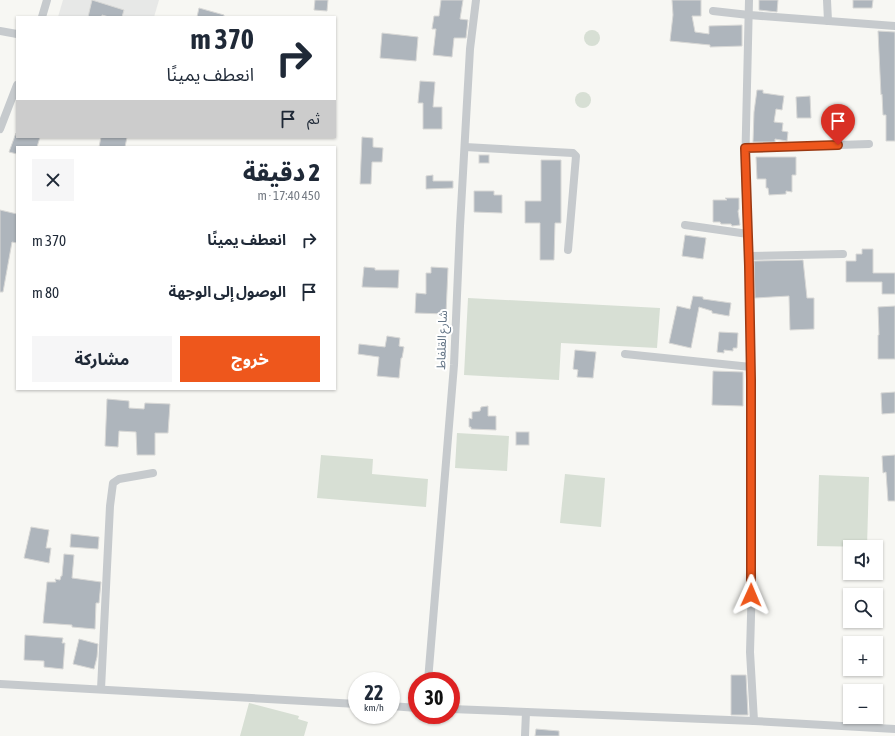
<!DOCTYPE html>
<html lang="ar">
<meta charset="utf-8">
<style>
body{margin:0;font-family:"Asap Condensed","Noto Sans Arabic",sans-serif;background:#f6f6f7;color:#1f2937;direction:rtl;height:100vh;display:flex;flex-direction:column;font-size:15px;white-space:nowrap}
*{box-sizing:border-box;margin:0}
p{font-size:13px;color:#747a83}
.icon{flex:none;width:22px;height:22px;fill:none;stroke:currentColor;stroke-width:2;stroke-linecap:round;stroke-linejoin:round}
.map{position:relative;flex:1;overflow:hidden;direction:ltr}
.sheet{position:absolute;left:16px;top:146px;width:320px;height:244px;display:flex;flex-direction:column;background:#fff;border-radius:0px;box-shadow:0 1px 3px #0004;direction:rtl}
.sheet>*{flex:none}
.hud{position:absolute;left:16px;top:16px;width:320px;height:122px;border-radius:0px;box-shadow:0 1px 3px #0004;direction:rtl;background:#fff;color:#1f2937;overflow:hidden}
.tools{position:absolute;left:843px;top:540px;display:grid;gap:8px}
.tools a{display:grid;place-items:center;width:40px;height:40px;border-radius:0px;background:#fff;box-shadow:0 1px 3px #0004;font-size:20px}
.speed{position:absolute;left:348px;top:672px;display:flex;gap:8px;font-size:20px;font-weight:700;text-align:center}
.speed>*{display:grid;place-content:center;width:52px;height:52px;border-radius:50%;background:#fff;box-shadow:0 1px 3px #0004;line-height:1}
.speed small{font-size:10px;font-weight:400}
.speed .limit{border:6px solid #d22;background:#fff;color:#111}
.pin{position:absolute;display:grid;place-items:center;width:34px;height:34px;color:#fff;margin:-41px -17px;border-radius:50% 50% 50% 0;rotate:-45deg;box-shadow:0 0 4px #0007}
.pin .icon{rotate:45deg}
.me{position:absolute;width:44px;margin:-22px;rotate:1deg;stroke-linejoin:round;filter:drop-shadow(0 0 3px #0008)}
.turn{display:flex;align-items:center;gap:14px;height:84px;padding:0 16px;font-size:18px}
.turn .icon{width:52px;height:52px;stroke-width:2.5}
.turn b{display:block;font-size:28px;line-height:34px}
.then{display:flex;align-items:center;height:38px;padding:0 16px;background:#0003;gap:8px;font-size:15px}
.round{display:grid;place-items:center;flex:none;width:42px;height:42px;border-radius:0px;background:#f6f6f7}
.head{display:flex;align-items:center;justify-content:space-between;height:68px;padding:0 16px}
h1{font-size:24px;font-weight:800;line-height:30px}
.action{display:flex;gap:8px;margin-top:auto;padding:8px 16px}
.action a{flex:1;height:46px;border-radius:0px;background:#ee571c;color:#fff;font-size:16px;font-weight:800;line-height:46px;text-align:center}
.action a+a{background:#f6f6f7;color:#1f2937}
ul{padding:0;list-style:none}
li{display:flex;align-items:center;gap:12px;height:52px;padding:0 16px}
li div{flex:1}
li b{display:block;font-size:15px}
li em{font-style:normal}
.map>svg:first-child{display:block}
</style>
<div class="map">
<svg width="895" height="736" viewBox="0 0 895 736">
<rect width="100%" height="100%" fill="#f7f7f3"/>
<path fill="#e7e8e7" d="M63,0H159L154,17H58Z"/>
<g fill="#d7dfd4">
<circle cx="592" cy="38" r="8"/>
<circle cx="583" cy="100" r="8"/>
<path d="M468,298L660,308L657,348L561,343L559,380L464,375Z"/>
<path d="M457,433L509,436L507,471L455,468Z"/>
<path d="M321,455L373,459L372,474L428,479L426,507L317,498Z"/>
<path d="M565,474L605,478L601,527L560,523Z"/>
<path d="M819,475L869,477L867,547L817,546Z"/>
<path d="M249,703L299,716L298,719L308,722L304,736H240Z"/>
</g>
<g fill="#aeb5bc" stroke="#d8d8d6">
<path d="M92,0L124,10L122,17H109L102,15V17H88Z"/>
<path d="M315,0H328L327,11L314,10Z"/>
<path d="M441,0H463L460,19L468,20L466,38H454L452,57L433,55L436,29H432L434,16H439Z"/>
<path d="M672,0H701V16H692L695,32L709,34V26L742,25V46L710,47V45L670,41L673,15Z"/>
<path d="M759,0H778L777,12L759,10Z"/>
<path d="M853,0H873L872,8H853Z"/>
<path d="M199,8L224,15V17H197Z"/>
<path d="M878,31L895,32V141H886V115H883L882,94L881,95Z"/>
<path d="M382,33L418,37L416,61L380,58Z"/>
<path d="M420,81L435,82L433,107H442V129H423V103H418Z"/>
<path d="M757,90H763V93L784,96L782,110L776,109L774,122L783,123L782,131L788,132L787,141L775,139V142H753L754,112Z"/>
<path d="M810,96L811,118H797L796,97Z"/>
<path d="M16,133H17V137H40L37,147H17V154L9,152Z"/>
<path d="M101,137H127L125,147H99Z"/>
<path d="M362,137L373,138V147L383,148L382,162H372L371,184H360Z"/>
<rect x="479" y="155" width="10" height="8"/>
<path d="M756,157H796V175H792V192L786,191V194L769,195L768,188H766V179H757Z"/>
<path d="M541,160H561V223H555L554,260H540V223H525V201H541Z"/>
<path d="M433,175V181H453V188L426,189V176Z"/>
<path d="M474,191H494V195H502V213L474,212Z"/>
<path d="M725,198H739V209L738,211L740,225L732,226L731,224H721L720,222H713V200H727Z"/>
<path d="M0,210L17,214V243L12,242L3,292H0Z"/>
<path d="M685,235L706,238L703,259L682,256Z"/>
<path d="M862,249H873V273H895V294H882V282H846V261H856V254H862Z"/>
<path d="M803,260L807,298H814V329L790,330L789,296L755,298L754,261Z"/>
<path d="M364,267L375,268V270H399L398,288L362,287Z"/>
<path d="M431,267L448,268L446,314L415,313L416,293L426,294V273H431Z"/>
<path d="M693,296L703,297V299L731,303L729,316L712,313V311L699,307L691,348L669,343L677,306L690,309Z"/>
<path d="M895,306V359H878V335H879L878,307Z"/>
<path d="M719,332L738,333L737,348H733V351L724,350V353L717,352Z"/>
<path d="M387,336L400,338L399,346L404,347L402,358H401L399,378L377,376L379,357L358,354L359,344L385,347Z"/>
<path d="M575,350L596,352L593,378L577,377L578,370L573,369Z"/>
<path d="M713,371L743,372V406L712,405Z"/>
<path d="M895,392V413L882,414L881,393Z"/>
<path d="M107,399L129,401V408L144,409L145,403L170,404L168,433H155V455H137L136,432L119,431L118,447L105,446Z"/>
<path d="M488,406V416H496V430L471,429V427H469V418L472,419V412L480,411L481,407Z"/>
<rect x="516" y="432" width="13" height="13"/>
<path d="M895,455V501H888L886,472L883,473L882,456Z"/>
<path d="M31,527L49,530L46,548H51L49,563L24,558Z"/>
<path d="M71,534L99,537L98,549L70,547Z"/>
<path d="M64,554L74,555L72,578L101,582L99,603H96L95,629L72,627V625L43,623L47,582H56L55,579L60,580L61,576H62Z"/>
<path d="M25,635L63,638L62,643H65L63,669L44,667V661L24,660Z"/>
<path d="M79,639L98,644L97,657L94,669L73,664Z"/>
<path d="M731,675H746L748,715H731Z"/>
<path d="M536,729L559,731V736H535Z"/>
</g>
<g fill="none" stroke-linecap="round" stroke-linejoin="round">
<g stroke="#c6cacd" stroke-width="8">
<path d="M749,0L745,172L749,266L751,380L752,581L750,652L754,721"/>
<path d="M827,0L828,21"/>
<path d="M713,11L749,15L895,26"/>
<path d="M42,17L47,0"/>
<path d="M0,31L17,34"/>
<path d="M0,129L17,85"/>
<path d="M465,147L573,153L576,156L568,250"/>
<path d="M745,148L869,144"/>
<path d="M685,225L748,234"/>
<path d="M749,256L843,254"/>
<path d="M625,354L751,367"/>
<path d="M428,681L454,365L460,226L470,49L476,0"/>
<path d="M0,684L357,704"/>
<path d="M101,689L110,506L113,483L119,479L153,473"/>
<path d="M391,706L417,708"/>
<path d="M451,709L754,721L895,729"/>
<path d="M525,736L526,712"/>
</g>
</g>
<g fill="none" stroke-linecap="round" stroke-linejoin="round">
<defs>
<path id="route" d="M751,595V380L749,266L745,148L838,145"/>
</defs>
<use href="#route" stroke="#9b3912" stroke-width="10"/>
<use href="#route" stroke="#ee571c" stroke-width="7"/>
</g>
<g text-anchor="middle" stroke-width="4" stroke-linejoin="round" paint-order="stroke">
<g font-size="12" fill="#647586" stroke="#fff">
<text transform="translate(442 340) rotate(-88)" y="4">شارع القلفاط</text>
</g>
</g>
</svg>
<div class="tools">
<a><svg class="icon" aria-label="sound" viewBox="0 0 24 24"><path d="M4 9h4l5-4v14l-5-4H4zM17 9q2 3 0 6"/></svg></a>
<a><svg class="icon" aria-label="search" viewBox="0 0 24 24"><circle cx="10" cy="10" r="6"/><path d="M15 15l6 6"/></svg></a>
<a>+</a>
<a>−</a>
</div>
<div class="speed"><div>22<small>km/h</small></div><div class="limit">30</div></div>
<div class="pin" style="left:838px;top:145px;background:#d93025"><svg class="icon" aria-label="arrive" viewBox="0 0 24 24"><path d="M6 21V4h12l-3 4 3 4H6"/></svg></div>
<svg class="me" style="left:751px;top:595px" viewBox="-20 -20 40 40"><path d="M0-17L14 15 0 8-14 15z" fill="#ee571c" stroke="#fff" stroke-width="4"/></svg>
<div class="hud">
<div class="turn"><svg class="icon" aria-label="right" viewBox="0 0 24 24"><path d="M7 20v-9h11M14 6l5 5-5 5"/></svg><div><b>370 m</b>انعطف يمينًا</div></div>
<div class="then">ثم<svg class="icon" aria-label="arrive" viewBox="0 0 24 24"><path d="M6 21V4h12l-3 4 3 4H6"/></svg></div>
</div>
<section class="sheet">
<div class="head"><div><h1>2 دقيقة</h1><p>450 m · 17:40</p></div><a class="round"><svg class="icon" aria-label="close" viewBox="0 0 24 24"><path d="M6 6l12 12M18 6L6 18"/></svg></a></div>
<ul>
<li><svg class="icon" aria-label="right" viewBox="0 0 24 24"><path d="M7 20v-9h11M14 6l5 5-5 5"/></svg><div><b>انعطف يمينًا</b></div><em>370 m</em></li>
<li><svg class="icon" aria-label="arrive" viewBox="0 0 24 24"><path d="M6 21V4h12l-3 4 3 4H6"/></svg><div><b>الوصول إلى الوجهة</b></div><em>80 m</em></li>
</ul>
<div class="action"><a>خروج</a><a>مشاركة</a></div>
</section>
</div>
